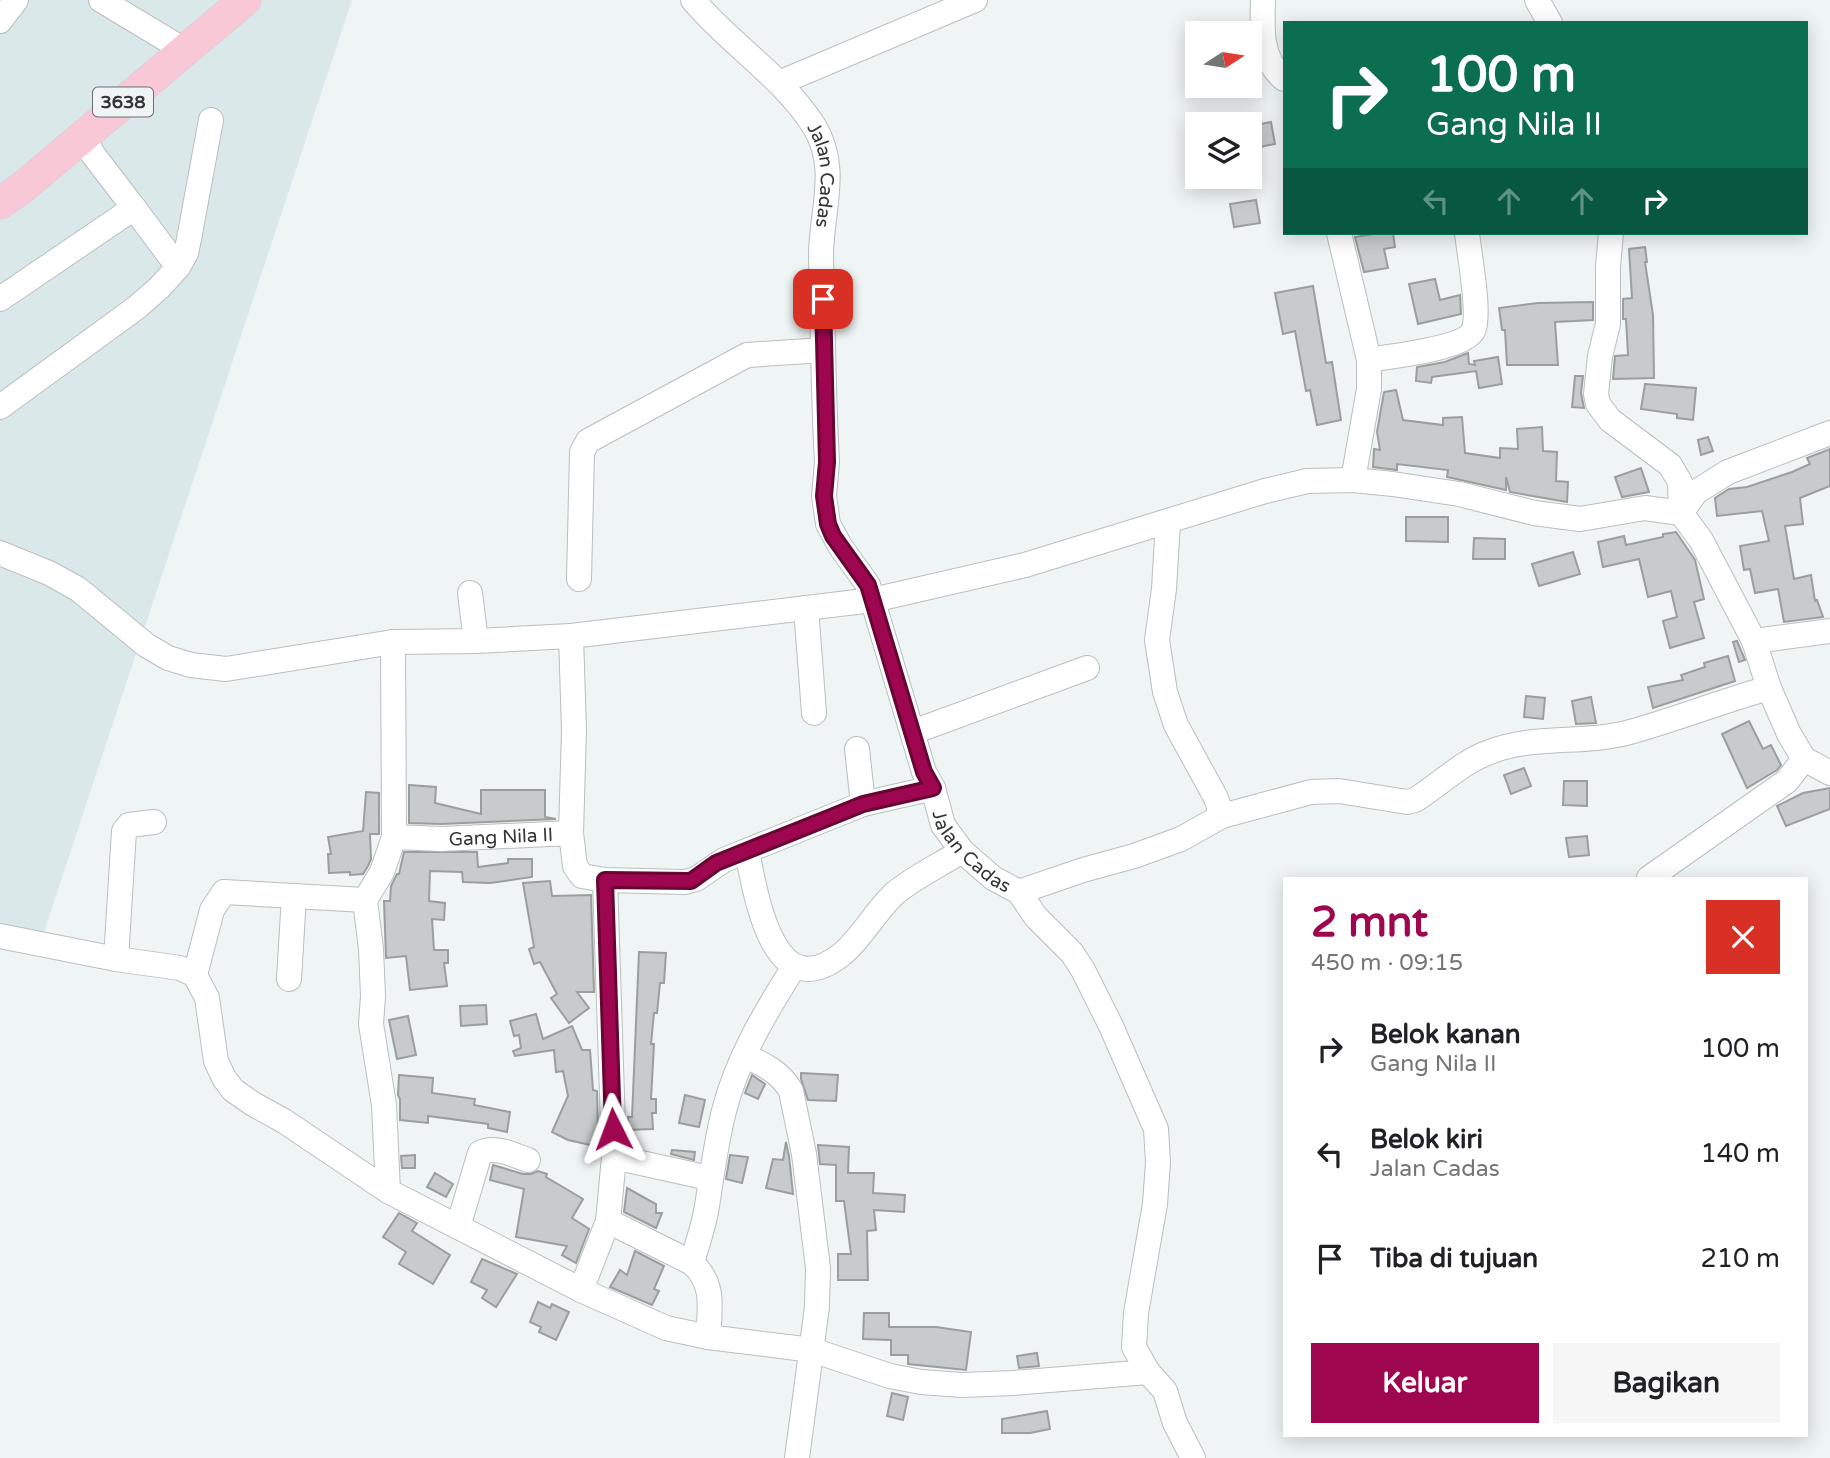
<!DOCTYPE html>
<html lang="id">
<meta charset="utf-8">
<style>
body{margin:0;font-family:"Varela Round",sans-serif;background:#f6f6f6;color:#202124;height:100vh;display:flex;flex-direction:column;font-size:26px;white-space:nowrap}
*{box-sizing:border-box;margin:0}
p{font-size:23px;color:#757577}
.icon{flex:none;width:38px;height:38px;fill:none;stroke:currentColor;stroke-width:2;stroke-linecap:round;stroke-linejoin:round}
.map{position:relative;flex:1;overflow:hidden}
.sheet{position:absolute;left:1283px;top:877px;width:525px;height:560px;display:flex;flex-direction:column;background:#fff;border-radius:0px;box-shadow:0 4px 18px #0003}
.sheet>*{flex:none}
.banner{position:absolute;left:1283px;top:21px;width:525px;height:214px;border-radius:0px;box-shadow:0 4px 18px #0003;background:#0b6e4f;color:#fff;overflow:hidden}
.needle{width:46px;rotate:78deg}
.buttons{position:absolute;left:1185px;top:21px;display:grid;gap:14px}
.buttons a{display:grid;place-items:center;width:77px;height:77px;border-radius:0px;background:#fff;box-shadow:0 4px 18px #0003;font-size:35px}
.pin{position:absolute;display:grid;place-items:center;width:60px;height:60px;color:#fff;margin:-30px;border-radius:14px;box-shadow:0 4px 10px #0006}
.me{position:absolute;width:77px;margin:-38px;rotate:357deg;stroke-linejoin:round;filter:drop-shadow(0 0 5px #0008)}
.turn{display:flex;align-items:center;gap:24px;height:147px;padding:0 28px;font-size:32px}
.turn .icon{width:91px;height:91px;stroke-width:2.5}
.turn b{display:block;font-size:49px;line-height:60px}
.lanes{display:flex;align-items:center;height:66px;padding:0 28px;background:#0003;justify-content:center;gap:35px;direction:ltr}
.lanes .off{opacity:.35}
.round{display:grid;place-items:center;flex:none;width:74px;height:74px;border-radius:0px;background:#f6f6f6}
.overview{display:flex;align-items:center;justify-content:space-between;height:119px;padding:0 28px}
h1{font-size:42px;font-weight:700;line-height:52px;color:#9e074f}
.cta{display:flex;gap:14px;margin-top:auto;padding:14px 28px}
.cta a{flex:1;height:80px;border-radius:0px;background:#9e074f;color:#fff;font-size:28px;font-weight:700;line-height:80px;text-align:center}
.cta a+a{background:#f6f6f6;color:#202124}
ul{padding:0;list-style:none}
li{display:flex;align-items:center;gap:21px;height:105px;padding:0 28px}
li div{flex:1}
li b{display:block;font-size:26px}
li em{font-style:normal}
.map>svg:first-child{display:block}
</style>
<div class="map">
<svg width="1830" height="1458" viewBox="0 0 1830 1458">
<rect width="100%" height="100%" fill="#eff4f4"/>
<path fill="#dbe8ea" d="M0,0H352L40,944L0,931Z"/>
<g fill="#c7cbcb" stroke="#9a9e9e" stroke-width="2">
<path d="M1271,122L1275,144L1250,149V126Z"/>
<path d="M1256,200L1260,223L1234,227L1230,204Z"/>
<path d="M1379,233H1393L1395,247L1384,249L1388,268L1364,272L1355,237Z"/>
<path d="M1645,247L1647,262H1645L1653,315L1654,378L1613,379L1615,356L1628,355L1626,319H1623V299L1632,298L1629,249Z"/>
<path d="M1435,279L1440,300L1460,295L1461,314L1418,324L1409,284Z"/>
<path d="M1313,286L1326,363L1332,362L1341,420L1317,425L1310,390L1306,391L1295,331L1283,334L1275,293Z"/>
<path d="M1593,302V320L1555,322L1558,365H1507L1505,330H1502L1499,308L1538,303Z"/>
<path d="M1468,353L1469,364L1475,365L1474,361L1498,357L1502,384L1479,388L1476,371L1432,377L1431,383L1416,381L1417,367L1445,362Z"/>
<path d="M1575,376H1583L1581,393L1584,408L1572,407Z"/>
<path d="M1645,384L1696,388L1693,420L1677,418V414L1641,409Z"/>
<path d="M1396,390L1403,420L1443,425V418L1462,417L1465,453L1500,458V448L1518,449L1517,429L1542,427L1543,451L1557,452L1556,481L1568,482L1567,502L1510,492L1506,477V490L1447,477L1448,470L1397,464V470L1373,467L1374,449L1380,450L1377,432L1384,392Z"/>
<path d="M1708,437L1713,451L1701,455L1698,440Z"/>
<path d="M1830,449V486L1800,498L1803,524L1785,526L1794,579L1811,575L1815,601L1817,600L1823,617L1784,622L1778,589L1755,593L1750,569L1744,570L1740,546L1769,541L1762,511L1717,516L1715,498L1729,489L1747,487L1792,472L1810,464L1807,458Z"/>
<path d="M1641,468L1649,492L1622,497L1615,477Z"/>
<path d="M1406,517H1448V542L1406,541Z"/>
<path d="M1676,532L1695,560L1704,599L1694,602L1704,638L1670,648L1663,621L1677,617L1671,591L1648,597L1639,559L1603,567L1598,542L1624,536L1626,545L1663,537V534Z"/>
<path d="M1474,538L1505,539V559H1473Z"/>
<path d="M1573,552L1580,574L1539,586L1532,564Z"/>
<path d="M1737,641L1745,660L1739,662L1733,642Z"/>
<path d="M1728,656L1735,681L1653,708L1648,687L1683,680L1681,675L1705,667L1704,663Z"/>
<path d="M1526,696L1545,698L1543,719L1524,717Z"/>
<path d="M1591,697L1596,723L1576,724L1572,701Z"/>
<path d="M1749,721L1763,749L1771,745L1781,765L1777,770L1747,788L1722,734Z"/>
<path d="M1524,768L1531,786L1511,794L1504,775Z"/>
<path d="M1564,781H1587V806L1563,805Z"/>
<path d="M409,785L436,787L435,803L481,814V790H545V817L556,819L441,824L409,823Z"/>
<path d="M1830,788V809L1786,826L1777,806L1803,793Z"/>
<path d="M366,792L379,793V834H370L371,859L368,866L363,874L350,875V872L329,873L328,854H331L328,837L363,831Z"/>
<path d="M1587,836L1589,855L1569,857L1566,838Z"/>
<path d="M404,852H477L478,867L508,863V859H532V877L490,883L463,882L462,872L430,871L429,901L445,903L444,920L432,919L434,950H448V963H444L447,986L410,990L406,956L386,958L384,901H390L391,886L397,874H399Z"/>
<path d="M550,881L552,896L591,895L594,992H577L589,1008L569,1023L551,998L557,994L540,962L534,964L529,949L534,947L523,883Z"/>
<path d="M639,952L666,953L664,983H660L657,1013H654L651,1044H654L651,1099H656V1113H652L653,1129L628,1130V1117H632Z"/>
<path d="M486,1005L487,1024L461,1026L460,1006Z"/>
<path d="M536,1014L543,1039L572,1026L582,1050H590L593,1090L597,1091L598,1130L595,1146L568,1140L552,1132L568,1096L563,1071L556,1072L554,1050L515,1056L513,1051L521,1048L519,1035L514,1036L510,1021Z"/>
<path d="M408,1016L416,1055L397,1059L389,1020Z"/>
<path d="M801,1073L838,1075L836,1101L808,1100L801,1079Z"/>
<path d="M399,1075L433,1078L432,1093L475,1099L474,1105L510,1112L507,1132L488,1128V1124L428,1116V1123L400,1120V1099L398,1095Z"/>
<path d="M752,1075L765,1084L758,1099L745,1093Z"/>
<path d="M685,1095L705,1100L699,1127L679,1123Z"/>
<path d="M786,1142L789,1156L793,1194L766,1188L773,1159L783,1160Z"/>
<path d="M818,1145L849,1147L848,1173H874L873,1193L905,1195L904,1212L874,1210L876,1230L867,1231L868,1280H838V1254H851L844,1201H836V1165L820,1164Z"/>
<path d="M672,1150L695,1152L694,1160L671,1154Z"/>
<path d="M415,1155V1168H402L401,1156Z"/>
<path d="M730,1155L748,1157L742,1183L726,1179Z"/>
<path d="M493,1165L523,1174H531L538,1171L547,1174L546,1177L583,1199L572,1218L589,1229L576,1263L562,1255L567,1246L516,1237L524,1189L490,1180Z"/>
<path d="M435,1173L453,1184L446,1197L427,1187Z"/>
<path d="M627,1188L656,1204V1213H662L656,1228L624,1212Z"/>
<path d="M399,1213L417,1223L412,1231L450,1255L433,1284L399,1264L406,1252L383,1237Z"/>
<path d="M635,1251L664,1266L654,1289L659,1291L652,1305L610,1287L620,1270L627,1275Z"/>
<path d="M482,1259L517,1274L496,1307L482,1298L487,1290L471,1282Z"/>
<path d="M538,1302L550,1308L552,1304L569,1312L556,1340L539,1332L541,1327L530,1322Z"/>
<path d="M864,1313H889V1327H936L971,1332L966,1370L908,1364V1355H891V1340L863,1339Z"/>
<path d="M1037,1353L1039,1366L1019,1368L1017,1356Z"/>
<path d="M892,1393L908,1397L903,1420L887,1416Z"/>
<path d="M1047,1411L1050,1429L1030,1433H1002V1419Z"/>
</g>
<g fill="none" stroke-linecap="round" stroke-linejoin="round">
<defs>
<g id="minor">
<path d="M101,0L184,50"/>
<path id="s1" d="M693,0C731,45 782,76 814,126C840,168 821,211 821,256C823,324 823,394 827,462L824,496L828,524L840,546L868,585L924,772L933,788L943,825L962,851L993,878L1019,892L1036,917L1072,953L1083,970L1111,1026L1156,1129L1158,1162L1155,1204L1136,1313L1134,1347L1148,1372L1165,1391L1175,1423L1193,1458"/>
<path d="M1263,0C1262,29 1260,59 1284,79"/>
<path d="M1537,0L1550,23"/>
<path d="M0,21L16,0"/>
<path d="M779,83L975,0"/>
<path d="M1339,233L1369,360V389L1353,480"/>
<path d="M1611,233L1608,267V324L1600,356L1596,394L1598,404L1610,420L1670,465L1680,482L1681,513L1701,540L1754,641L1769,688L1789,734L1804,759L1830,773"/>
<path d="M178,267L186,253L189,239L211,120"/>
<path d="M0,299L134,208L92,153L85,135"/>
<path d="M1369,360C1390,356 1463,349 1473,331C1481,315 1469,253 1467,233"/>
<path d="M0,407L136,308L159,288L178,267L134,208"/>
<path d="M1168,522L1164,589L1157,640L1165,692L1176,725L1216,798L1222,816"/>
<path d="M0,553L49,573L78,589L146,645L168,658L191,665L226,669L393,642L476,641L571,636L873,600L1025,565L1265,491L1307,481L1353,480L1393,484L1459,494L1534,513L1580,519L1645,508L1681,513L1696,492L1728,472L1830,433"/>
<path d="M579,579L582,452L588,441L747,355L823,350"/>
<path d="M470,593L476,641"/>
<path d="M806,608L814,713"/>
<path d="M1754,641L1830,631"/>
<path d="M913,732L1087,668"/>
<path d="M857,749L863,804"/>
<path d="M571,833L574,730L571,636"/>
<path id="s2" d="M394,837L441,839L571,833L575,866L582,876L605,880L685,882L696,879L724,860L863,804L933,788"/>
<path d="M747,852C756,895 773,1008 841,955C862,938 874,913 894,894C914,877 940,865 962,851"/>
<path d="M1649,878L1787,781L1804,759"/>
<path d="M605,880L614,1157L608,1221L692,1263C715,1284 710,1308 708,1337"/>
<path d="M1019,892L1083,870L1134,856L1181,839L1222,816L1311,792L1339,791L1407,802L1415,800C1439,785 1461,763 1487,753C1533,734 1583,745 1630,732C1677,719 1722,701 1769,688"/>
<path d="M0,936L116,959L180,968L195,975L207,998L216,1061L224,1078L233,1090L253,1104L284,1121L388,1191L581,1290L666,1328L708,1337L812,1350L890,1376L921,1382L962,1385L1013,1383L1148,1372"/>
<path d="M116,959L124,831L129,825L154,822"/>
<path d="M195,975L212,910L224,892L365,900"/>
<path d="M289,979L294,896"/>
<path d="M745,1056C764,1064 781,1073 791,1091L804,1154L818,1268L817,1307L797,1458"/>
<path d="M614,1157L709,1178"/>
<path d="M388,1191L384,1105L371,1024L373,996L371,949L365,900L382,872L394,837L393,642"/>
<path d="M458,1227L480,1153C494,1145 514,1155 528,1160"/>
<path d="M692,1263C697,1244 704,1226 707,1206C712,1174 716,1142 724,1111C737,1059 766,1011 794,967"/>
<path d="M581,1290L608,1221"/>
</g>
<path id="major" d="M0,203L23,187L245,0"/>
</defs>
<use href="#minor" stroke="#b9bebe" stroke-width="26"/>
<use href="#major" stroke="#cecfcf" stroke-width="33"/>
<use href="#minor" stroke="#fff" stroke-width="24"/>
<use href="#major" stroke="#f9c8d6" stroke-width="32"/>
</g>
<g fill="none" stroke-linecap="round" stroke-linejoin="round">
<defs>
<path id="route" d="M613,1129L605,880L691,881L716,863L831,817L863,804L933,788L924,772L868,585L833,536L828,524L824,496L827,462L823,299"/>
</defs>
<use href="#route" stroke="#670533" stroke-width="18"/>
<use href="#route" stroke="#9e074f" stroke-width="12"/>
</g>
<g text-anchor="middle" stroke-width="6" stroke-linejoin="round" paint-order="stroke">
<rect fill="#eff4f4" stroke="#6b6e6e" stroke-width="2" x="93" y="87.5" width="60" height="29" rx="5"/>
<g font-size="18" font-weight="bold" fill="#333535">
<text x="123" y="108">3638</text>
</g>
<g font-size="19" fill="#333535" stroke="#eff4f4">
<text dy="7" stroke="none"><textPath href="#s1" startOffset="226">Jalan Cadas</textPath></text>
<text dy="7" stroke="none"><textPath href="#s2" startOffset="107">Gang Nila II</textPath></text>
<text dy="7" stroke="none"><textPath href="#s1" startOffset="940">Jalan Cadas</textPath></text>
</g>
</g>
</svg>
<div class="buttons">
<a><svg class="needle" viewBox="-14 -14 28 28"><path d="M0-13l5 13h-10z" fill="#e53935"/><path d="M0 13l5-13h-10z" fill="#757577"/></svg></a>
<a><svg class="icon" aria-label="layers" viewBox="0 0 24 24"><path d="M12 4l9 5-9 5-9-5zM3 14l9 5 9-5"/></svg></a>
</div>
<div class="pin" style="left:823px;top:299px;background:#d93025"><svg class="icon" aria-label="arrive" viewBox="0 0 24 24"><path d="M6 21V4h12l-3 4 3 4H6"/></svg></div>
<svg class="me" style="left:613px;top:1129px" viewBox="-20 -20 40 40"><path d="M0-17L14 15 0 8-14 15z" fill="#9e074f" stroke="#fff" stroke-width="4"/></svg>
<div class="banner">
<div class="turn"><svg class="icon" aria-label="right" viewBox="0 0 24 24"><path d="M7 20v-9h11M14 6l5 5-5 5"/></svg><div><b>100 m</b>Gang Nila II</div></div>
<div class="lanes"><svg class="icon off" aria-label="left" viewBox="0 0 24 24"><path d="M17 20v-9H6M10 6l-5 5 5 5"/></svg><svg class="icon off" aria-label="ahead" viewBox="0 0 24 24"><path d="M12 20V5M6 11l6-6 6 6"/></svg><svg class="icon off" aria-label="ahead" viewBox="0 0 24 24"><path d="M12 20V5M6 11l6-6 6 6"/></svg><svg class="icon" aria-label="right" viewBox="0 0 24 24"><path d="M7 20v-9h11M14 6l5 5-5 5"/></svg></div>
</div>
<section class="sheet">
<div class="overview"><div><h1>2 mnt</h1><p>450 m · 09:15</p></div><a class="round" style="background:#d93025;color:#fff"><svg class="icon" aria-label="close" viewBox="0 0 24 24"><path d="M6 6l12 12M18 6L6 18"/></svg></a></div>
<ul>
<li><svg class="icon" aria-label="right" viewBox="0 0 24 24"><path d="M7 20v-9h11M14 6l5 5-5 5"/></svg><div><b>Belok kanan</b><p>Gang Nila II</p></div><em>100 m</em></li>
<li><svg class="icon" aria-label="left" viewBox="0 0 24 24"><path d="M17 20v-9H6M10 6l-5 5 5 5"/></svg><div><b>Belok kiri</b><p>Jalan Cadas</p></div><em>140 m</em></li>
<li><svg class="icon" aria-label="arrive" viewBox="0 0 24 24"><path d="M6 21V4h12l-3 4 3 4H6"/></svg><div><b>Tiba di tujuan</b></div><em>210 m</em></li>
</ul>
<div class="cta"><a>Keluar</a><a>Bagikan</a></div>
</section>
</div>
